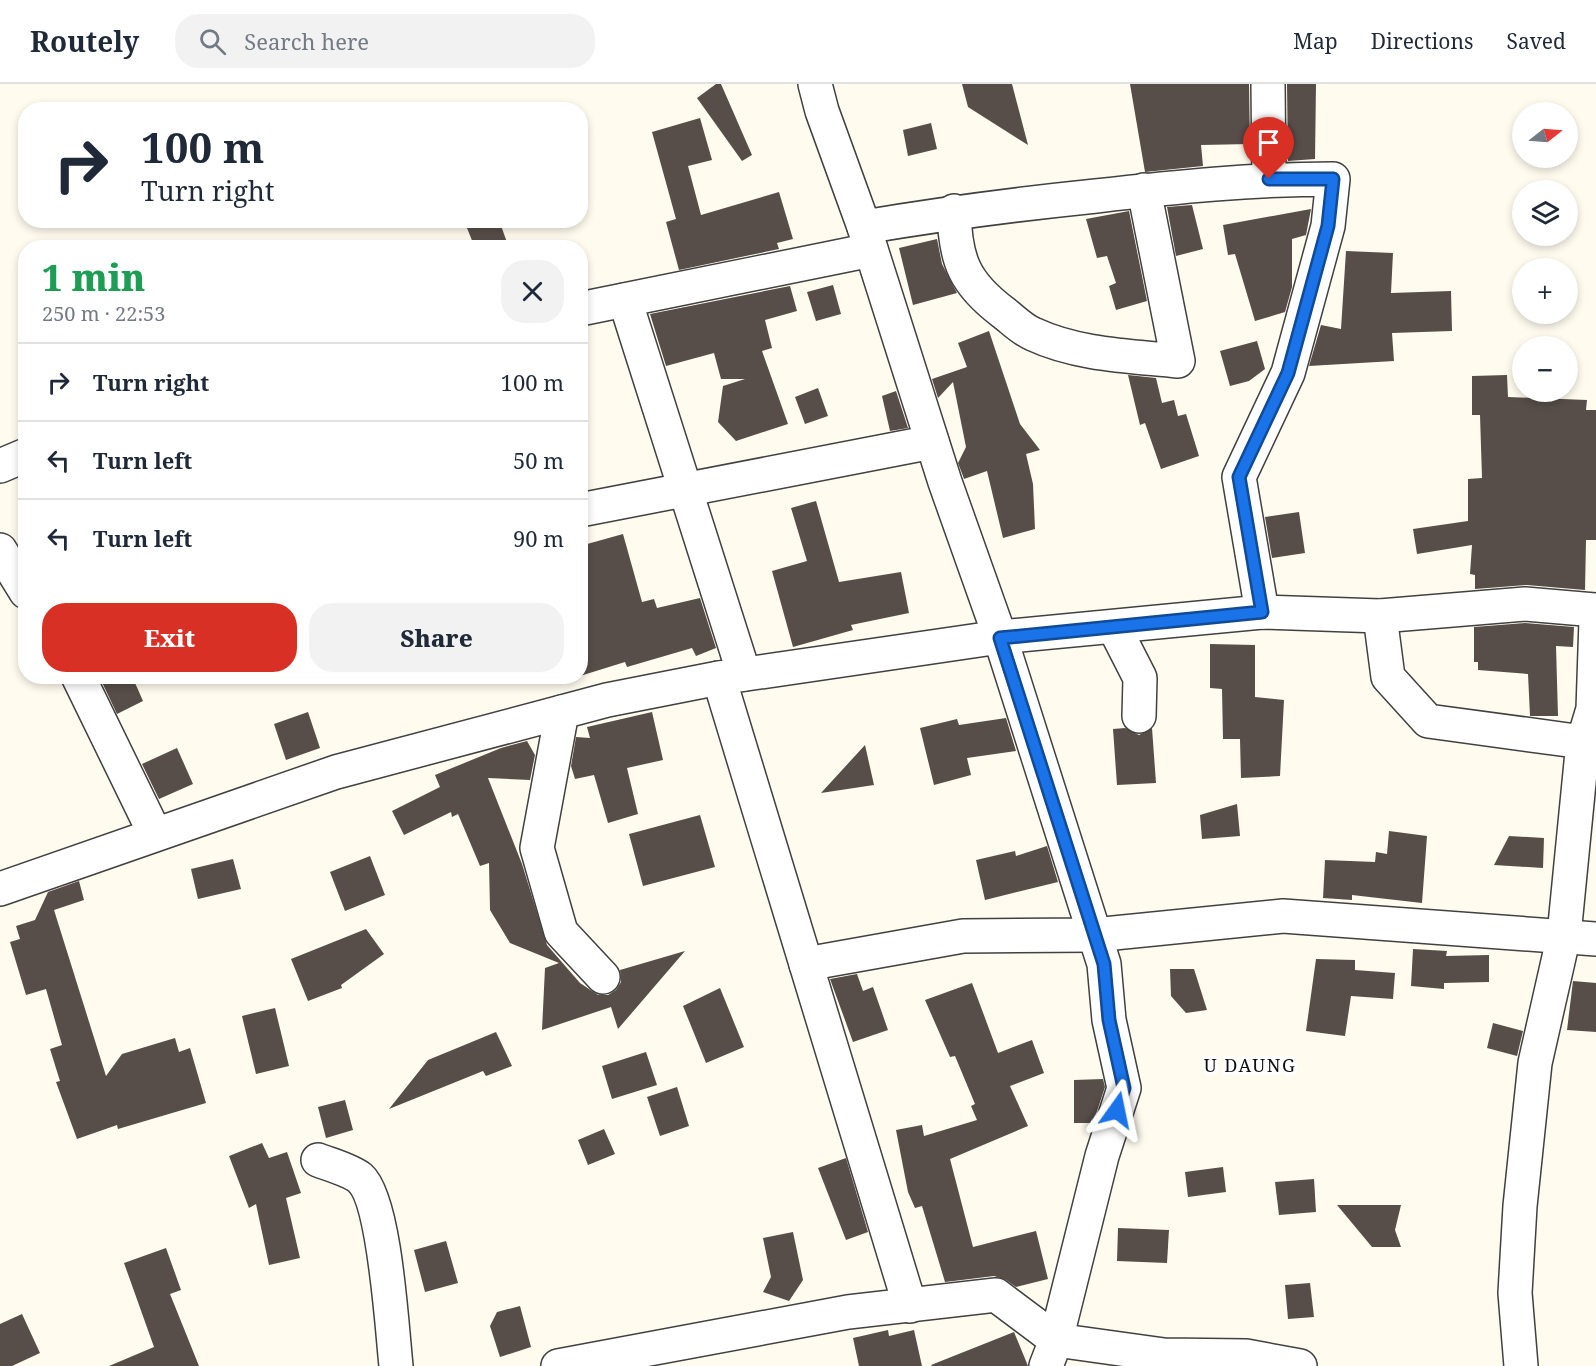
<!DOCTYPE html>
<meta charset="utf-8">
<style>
body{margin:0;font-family:"Noto Serif",serif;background:#f2f2f3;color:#1f2937;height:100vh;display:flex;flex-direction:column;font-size:22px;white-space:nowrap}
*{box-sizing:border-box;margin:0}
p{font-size:20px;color:#747a83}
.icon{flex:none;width:33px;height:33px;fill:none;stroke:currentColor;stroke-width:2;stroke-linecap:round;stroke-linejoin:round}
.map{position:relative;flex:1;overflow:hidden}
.panel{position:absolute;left:18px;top:156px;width:570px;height:444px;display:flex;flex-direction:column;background:#fff;border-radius:24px;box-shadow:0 3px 9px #0003}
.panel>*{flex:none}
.guide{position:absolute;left:18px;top:18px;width:570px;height:126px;border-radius:24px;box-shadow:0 3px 9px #0003;background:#fff;color:#1f2937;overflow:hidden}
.needle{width:39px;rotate:73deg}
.buttons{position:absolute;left:1512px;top:18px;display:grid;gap:12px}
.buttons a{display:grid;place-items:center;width:66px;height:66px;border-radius:50%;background:#fff;box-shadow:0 3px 9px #0003;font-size:30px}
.pin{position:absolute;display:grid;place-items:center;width:51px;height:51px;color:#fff;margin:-62px -26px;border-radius:50% 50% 50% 0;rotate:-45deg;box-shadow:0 0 6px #0007}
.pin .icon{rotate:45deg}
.me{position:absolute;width:66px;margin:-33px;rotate:12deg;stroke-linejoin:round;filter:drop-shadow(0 0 4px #0008)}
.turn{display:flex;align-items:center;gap:21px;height:126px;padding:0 24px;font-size:27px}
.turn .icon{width:78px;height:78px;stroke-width:2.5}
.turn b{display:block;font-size:42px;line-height:51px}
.round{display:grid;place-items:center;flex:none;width:63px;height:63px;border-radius:24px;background:#f2f2f3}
.head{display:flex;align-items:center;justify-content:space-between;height:102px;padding:0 24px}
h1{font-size:36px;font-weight:800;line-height:45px;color:#1e9e55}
.cta{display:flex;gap:12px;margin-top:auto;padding:12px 24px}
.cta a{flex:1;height:69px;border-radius:24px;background:#d93025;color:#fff;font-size:24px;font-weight:800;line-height:69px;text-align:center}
.cta a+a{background:#f2f2f3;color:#1f2937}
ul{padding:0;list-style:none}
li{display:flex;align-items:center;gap:18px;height:78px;padding:0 24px;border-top:2px solid #e0e1e3}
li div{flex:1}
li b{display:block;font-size:22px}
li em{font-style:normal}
header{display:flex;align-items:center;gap:36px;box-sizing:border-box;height:84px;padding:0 30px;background:#fff;border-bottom:2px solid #e0e1e3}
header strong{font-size:28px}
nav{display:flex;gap:33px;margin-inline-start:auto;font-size:21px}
.search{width:420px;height:54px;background:#f2f2f3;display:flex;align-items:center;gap:15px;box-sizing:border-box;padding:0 21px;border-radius:24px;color:#747a83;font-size:22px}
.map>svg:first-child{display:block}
</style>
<header>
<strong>Routely</strong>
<div class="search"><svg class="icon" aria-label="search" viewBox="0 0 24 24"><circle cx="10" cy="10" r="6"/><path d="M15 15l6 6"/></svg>Search here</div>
<nav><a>Map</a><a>Directions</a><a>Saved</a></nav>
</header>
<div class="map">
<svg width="1596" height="1282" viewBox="0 0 1596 1282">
<rect width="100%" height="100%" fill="#fffbef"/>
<g fill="#574e49">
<path d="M716,0H721L752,71L742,77L697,14Z"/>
<path d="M962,0H1012L1028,61L968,23Z"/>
<path d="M1130,0H1249L1250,60L1201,61L1203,82L1145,88Z"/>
<path d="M1287,0H1316L1315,75L1288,77Z"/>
<path d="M700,34L712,76L688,82L701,131L779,108L793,155L777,159L779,165L679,186L666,138L676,135L652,48Z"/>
<path d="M931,39L937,65L908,72L903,46Z"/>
<path d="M1192,121L1203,165L1176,172L1167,123Z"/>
<path d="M1311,125L1306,151L1292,155V203L1285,228L1255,237L1235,170L1228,171L1223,141Z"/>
<path d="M1129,127L1147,217L1116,226L1109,202L1116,199L1107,172L1097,174L1086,135Z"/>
<path d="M486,136H499L509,164H475L467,144Z"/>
<path d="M937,155L942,180L957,209L913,221L899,164Z"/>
<path d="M1346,167L1393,169L1391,209L1451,207L1452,247L1392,249L1394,277L1309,282L1321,241L1341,245Z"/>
<path d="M833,201L841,230L816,237L807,208Z"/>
<path d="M790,202L797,227L765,236L772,264L762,267L788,340L736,357L718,338L723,302L745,295H721L714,269L666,282L650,230Z"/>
<path d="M989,247L1020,340L1040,366L1026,370L1033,400L1035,445L1003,454L987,387L964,395L963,392L958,379L966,363L953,298L938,314L932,295L967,283L958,259Z"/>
<path d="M1257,257L1265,285L1249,297L1230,302L1220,267Z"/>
<path d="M1128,291L1156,294L1162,319L1174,316L1178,332L1186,330L1199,372L1161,385L1145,339L1140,341Z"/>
<path d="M1507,291L1508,313L1587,316L1586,326H1596V456H1586L1585,506L1527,501L1475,505V491L1470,490L1472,461L1417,470L1413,445L1468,437V395L1482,394L1480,331H1472V292Z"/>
<path d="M818,304L828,332L805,340L795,313Z"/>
<path d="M896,307L908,344L890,347L882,312Z"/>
<path d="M816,417L839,498L901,488L909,529L851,541L853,546L793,563L772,487L807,477L791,424Z"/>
<path d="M1299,428L1305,469L1272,474L1265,433Z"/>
<path d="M623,450L642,518L654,515L657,524L700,514L716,564L696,572L692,564L627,583L625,578L580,592V462Z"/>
<path d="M1525,539L1574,543L1573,563L1556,562L1558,632H1530L1528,590L1478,586V578H1474V543Z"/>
<path d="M1210,560L1255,561V613L1284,616L1280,692L1241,694L1240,655H1223L1222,605L1210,604Z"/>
<path d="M99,592H132L143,617L117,630Z"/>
<path d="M308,628L320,664L286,676L274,640Z"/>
<path d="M652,628L663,676L627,684L638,730L608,739L594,691L575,695L571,682L576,653L590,654L587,643Z"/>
<path d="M1006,634L1016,667L967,674L971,691L934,701L920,644L957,635L959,641Z"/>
<path d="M1125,644L1139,651L1152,644L1156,699L1117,701L1113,645Z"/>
<path d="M527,657L535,671L530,696L488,694L522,780L547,861L580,899L598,911H608L616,906L621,898L620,886L685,867L618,945L611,923L542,946L545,884L559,879L510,859L490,826L489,779L480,782L458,730L452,733L451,728L404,751L392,727L440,703L435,691L501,664Z"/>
<path d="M865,661L874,701L821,709Z"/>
<path d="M177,664L193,700L159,715L142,680Z"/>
<path d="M1237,720L1240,752L1202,755L1200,731Z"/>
<path d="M700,731L715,783L643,802L629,750Z"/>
<path d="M1389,747L1427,752L1422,819L1352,811V816L1323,814L1325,776L1375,778L1376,768L1387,770Z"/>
<path d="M1509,752L1544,754L1543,784L1494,781Z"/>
<path d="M1047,762L1058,798L985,816L976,776L1015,767L1016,772Z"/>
<path d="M370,772L385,811L345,827L330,788Z"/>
<path d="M233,775L241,805L198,815L191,785Z"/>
<path d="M79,797L84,816L54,826L106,992L122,970L175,954L179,968L190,964L206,1019L118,1045L117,1041L77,1055L56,998L60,997L50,965L62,961L46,905L26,911L10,858L20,855L16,842L35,836L48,808Z"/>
<path d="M366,845L384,870L341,901L342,904L308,917L291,875Z"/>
<path d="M1413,865L1447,867L1446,872L1489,871V898L1444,899V905L1411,902Z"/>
<path d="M1316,875L1355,876V886L1395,889L1393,915L1351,912L1345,952L1306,947Z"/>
<path d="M1170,885H1194L1207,926L1186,929L1171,912Z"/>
<path d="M857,890L863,907L873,903L888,946L853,958L830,895Z"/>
<path d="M1573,897L1596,899V948L1567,946Z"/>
<path d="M972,899L998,969L1032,956L1044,989L1010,1002L1028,1042L950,1075L973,1163L1036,1147L1048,1195L1016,1203L1006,1196L994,1192L945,1198L922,1122L915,1124L908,1108L896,1046L922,1041L924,1052L977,1036L971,1022L975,1020L955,972L950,973L925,916Z"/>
<path d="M720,904L744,963L706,979L683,922Z"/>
<path d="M275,924L289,982L256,990L242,932Z"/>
<path d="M1493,939L1523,947L1517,972L1487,964Z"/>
<path d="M496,948L512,982L486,992L483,987L389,1025L428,976Z"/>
<path d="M646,968L657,1001L612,1015L602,982Z"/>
<path d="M1103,995L1105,1003L1093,1039H1074V996Z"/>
<path d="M677,1003L689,1042L660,1052L647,1013Z"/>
<path d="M345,1016L353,1046L326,1054L318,1023Z"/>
<path d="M604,1045L615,1070L588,1081L578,1056Z"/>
<path d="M262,1059L269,1074L287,1068L301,1109L286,1114L300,1174L269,1181L256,1120L249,1124L229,1072Z"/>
<path d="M846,1074L868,1148L846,1156L818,1084Z"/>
<path d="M1223,1083L1226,1108L1188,1113L1185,1088Z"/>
<path d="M1314,1095L1316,1128L1279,1131L1275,1098Z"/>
<path d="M1337,1121H1401L1395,1146L1401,1163H1372Z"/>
<path d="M1118,1144L1169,1146L1167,1179L1117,1177Z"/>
<path d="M793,1148L803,1196L789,1217L763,1208L771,1193L763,1154Z"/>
<path d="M446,1157L458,1199L425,1208L414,1166Z"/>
<path d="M166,1164L181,1206L170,1210L199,1282H109L154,1263L124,1179Z"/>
<path d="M1310,1199L1314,1233L1288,1235L1285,1201Z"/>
<path d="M520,1222L531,1263L500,1273L490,1242L497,1228Z"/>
<path d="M22,1230L40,1269L12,1282H0V1240Z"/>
<path d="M888,1246L889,1252L914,1246L922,1282H859L853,1254Z"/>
<path d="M1014,1248L1028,1282H932L931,1281Z"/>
</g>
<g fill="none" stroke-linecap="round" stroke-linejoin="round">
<defs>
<g id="minor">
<path d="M815,0L822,27L864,143L945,398L1000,553L1104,880L1109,936L1124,1004L1102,1072L1056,1256L1046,1282"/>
<path d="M1268,0L1269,95"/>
<path d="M954,127C955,176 964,199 1004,229C1013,236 1023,246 1033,250C1078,271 1130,272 1178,277L1144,106"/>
<path d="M864,143C941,130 1018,120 1096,112C1175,103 1254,95 1333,95L1328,142L1288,289L1239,393L1262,528"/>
<path d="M625,216L744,590"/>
<path d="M580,225L871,166"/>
<path d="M0,382L26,371"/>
<path d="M580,426L932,358"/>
<path d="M0,466L26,508"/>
<path d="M1380,532L1388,593L1428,637L1583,658"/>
<path d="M1114,543L1140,594L1139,632"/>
<path d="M78,592L155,750"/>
<path d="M719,594L910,1222"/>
<path d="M562,628L537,764L561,848L603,893"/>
<path d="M0,805L336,688L607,616L719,594L1000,553L1262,528L1380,532L1525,520L1596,526"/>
<path d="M806,880L963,852L1094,851L1283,832L1596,855"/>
<path d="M318,1076C331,1081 350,1086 360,1094C385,1116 392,1245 396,1282"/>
<path d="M558,1282L848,1228L996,1211L1056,1256L1164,1271L1246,1272L1300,1282"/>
<path d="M1521,1282L1515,1209L1520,1122L1535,979L1564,851L1583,658L1593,625L1596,536"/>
</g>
</defs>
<use href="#minor" stroke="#414141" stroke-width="36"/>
<use href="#minor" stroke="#fff" stroke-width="33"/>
</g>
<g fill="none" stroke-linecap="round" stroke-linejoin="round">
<defs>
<path id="route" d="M1117,1026L1124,1004L1109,936L1104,880L1000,554L1262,528L1239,393L1288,289L1328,142L1333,95H1269"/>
</defs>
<use href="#route" stroke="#114b97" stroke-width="15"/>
<use href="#route" stroke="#1a73e8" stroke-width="10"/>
</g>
<g text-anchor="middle" stroke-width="6" stroke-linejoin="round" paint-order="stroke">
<g font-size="18" letter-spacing="1.5" fill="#0e0e0e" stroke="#fff">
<text x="1250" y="988">U DAUNG</text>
</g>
</g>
</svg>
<div class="buttons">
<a><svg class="needle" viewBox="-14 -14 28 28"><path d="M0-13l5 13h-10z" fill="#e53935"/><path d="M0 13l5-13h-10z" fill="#747a83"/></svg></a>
<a><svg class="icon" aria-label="layers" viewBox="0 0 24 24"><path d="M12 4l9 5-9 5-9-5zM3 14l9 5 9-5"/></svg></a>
<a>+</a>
<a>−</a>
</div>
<div class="pin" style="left:1269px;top:95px;background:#d93025"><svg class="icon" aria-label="arrive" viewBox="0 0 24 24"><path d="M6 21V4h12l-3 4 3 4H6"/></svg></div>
<svg class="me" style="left:1117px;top:1026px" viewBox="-20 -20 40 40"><path d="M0-17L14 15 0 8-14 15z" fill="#1a73e8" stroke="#fff" stroke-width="4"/></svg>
<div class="guide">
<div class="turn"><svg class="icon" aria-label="right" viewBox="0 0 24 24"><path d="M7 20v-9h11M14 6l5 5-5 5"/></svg><div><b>100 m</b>Turn right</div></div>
</div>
<section class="panel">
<div class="head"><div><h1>1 min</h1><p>250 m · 22:53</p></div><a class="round"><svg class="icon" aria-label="close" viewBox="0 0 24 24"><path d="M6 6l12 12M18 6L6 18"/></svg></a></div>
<ul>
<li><svg class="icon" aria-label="right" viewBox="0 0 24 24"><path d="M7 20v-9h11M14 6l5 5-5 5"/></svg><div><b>Turn right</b></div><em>100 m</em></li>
<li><svg class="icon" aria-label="left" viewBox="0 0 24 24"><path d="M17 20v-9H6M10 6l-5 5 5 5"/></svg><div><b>Turn left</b></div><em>50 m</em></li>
<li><svg class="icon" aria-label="left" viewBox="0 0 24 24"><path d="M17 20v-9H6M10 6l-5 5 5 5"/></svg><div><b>Turn left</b></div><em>90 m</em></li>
</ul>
<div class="cta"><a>Exit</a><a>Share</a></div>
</section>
</div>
